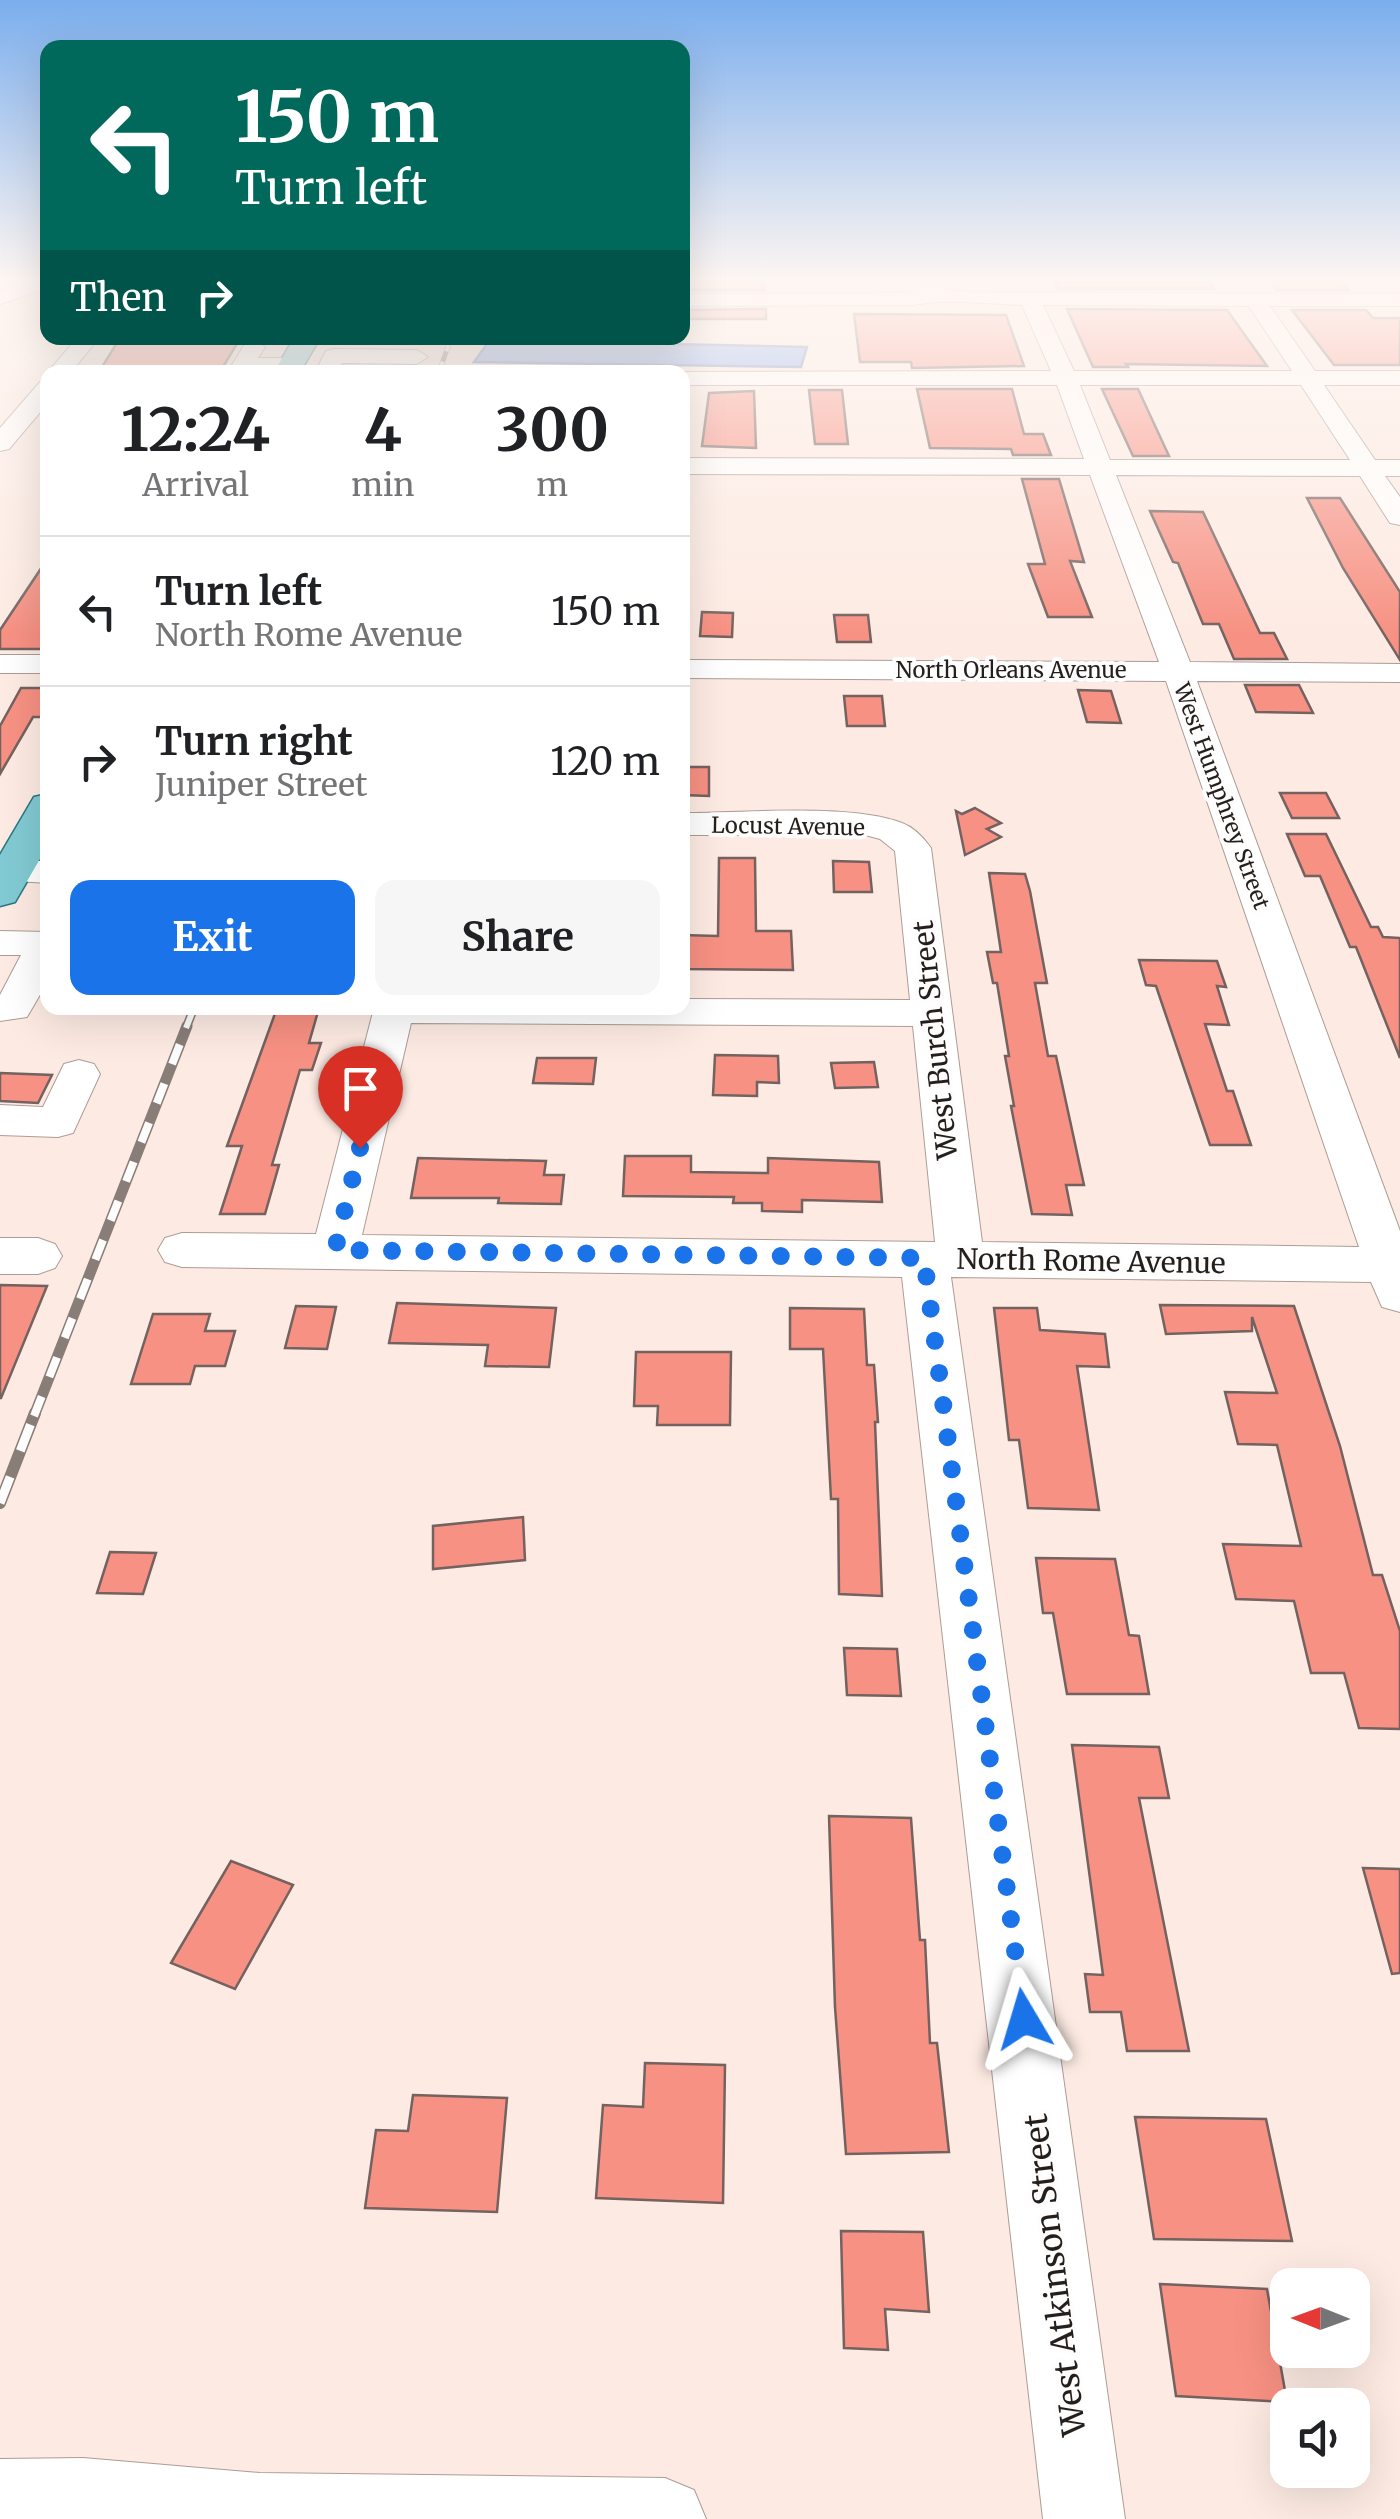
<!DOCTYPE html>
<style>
body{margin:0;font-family:Merriweather,serif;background:#f6f6f6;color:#202124;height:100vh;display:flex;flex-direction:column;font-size:38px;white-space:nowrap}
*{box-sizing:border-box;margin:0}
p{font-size:32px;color:#757577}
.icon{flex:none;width:55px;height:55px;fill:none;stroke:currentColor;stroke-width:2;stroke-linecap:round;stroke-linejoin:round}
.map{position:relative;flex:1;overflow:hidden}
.drawer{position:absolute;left:40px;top:365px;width:650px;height:650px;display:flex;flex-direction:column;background:#fff;border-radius:20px;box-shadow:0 10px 40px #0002}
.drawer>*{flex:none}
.banner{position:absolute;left:40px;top:40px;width:650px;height:305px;border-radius:20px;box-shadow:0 10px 40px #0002;background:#00695c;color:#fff;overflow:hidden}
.needle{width:65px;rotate:271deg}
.tools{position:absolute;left:1270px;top:2268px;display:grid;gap:20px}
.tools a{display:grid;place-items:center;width:100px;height:100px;border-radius:20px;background:#fff;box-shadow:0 10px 40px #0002;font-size:50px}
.pin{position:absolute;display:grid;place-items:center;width:85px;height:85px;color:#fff;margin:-102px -42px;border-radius:50% 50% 50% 0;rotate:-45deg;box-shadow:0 0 10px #0007}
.pin .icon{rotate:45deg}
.me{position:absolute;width:110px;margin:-55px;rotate:353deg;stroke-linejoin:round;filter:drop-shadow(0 0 8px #0008)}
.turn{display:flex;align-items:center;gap:35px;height:210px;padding:0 30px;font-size:45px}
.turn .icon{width:130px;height:130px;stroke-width:2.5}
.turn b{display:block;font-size:70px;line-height:85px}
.then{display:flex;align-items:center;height:95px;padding:0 30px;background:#0003;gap:20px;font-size:38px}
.eta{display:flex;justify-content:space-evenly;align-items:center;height:170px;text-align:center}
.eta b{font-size:60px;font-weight:700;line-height:70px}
.button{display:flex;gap:20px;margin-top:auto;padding:20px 30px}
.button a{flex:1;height:115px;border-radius:20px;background:#1a73e8;color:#fff;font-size:40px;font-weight:700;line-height:115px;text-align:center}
.button a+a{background:#f6f6f6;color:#202124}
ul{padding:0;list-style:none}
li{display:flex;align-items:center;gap:30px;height:150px;padding:0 30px;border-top:2px solid #e0e0e0}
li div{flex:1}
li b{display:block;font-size:38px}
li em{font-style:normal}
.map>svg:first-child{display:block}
</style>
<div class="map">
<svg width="1400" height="2519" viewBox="0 0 1400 2519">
<rect width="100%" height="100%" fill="#fdebe3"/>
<path fill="#79a5f5" stroke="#607db4" stroke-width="2.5" d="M490,340L807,347L801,367L474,362Z"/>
<g fill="#f79183" stroke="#736260" stroke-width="2.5">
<path d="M682,282H764L765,290H682Z"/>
<path d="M1055,282H1209L1214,289H1058Z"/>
<path d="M1272,282H1342L1349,290H1277Z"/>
<path d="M766,309V319H682V310Z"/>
<path d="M1067,309L1227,310L1267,366L1126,364L1128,367H1093Z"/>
<path d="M1292,310H1366L1373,318H1400V365H1334Z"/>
<path d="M854,314L1006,315L1024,366L912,368L911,362H860Z"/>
<path d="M118,341L238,342L220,372H177L181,368L102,367Z"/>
<path d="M917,389H1012L1024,434H1043L1051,455H1013L1011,449L930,448Z"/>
<path d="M1102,389H1138L1169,456H1133Z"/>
<path d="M809,390H842L848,444H815Z"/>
<path d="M754,391L756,448L702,446L709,393Z"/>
<path d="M1022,479H1059L1084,562L1070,561L1092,617H1048L1028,564H1045Z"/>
<path d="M1307,498H1340L1400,592V660L1343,568Z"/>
<path d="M1150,511L1203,512L1260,633H1274L1287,659H1234L1219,624H1203L1178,563L1173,562Z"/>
<path d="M48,558V639L42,649H0V630Z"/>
<path d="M702,612L733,613L732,637L700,636Z"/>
<path d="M834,615H868L871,642H837Z"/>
<path d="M1245,685H1299L1313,713L1256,712Z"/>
<path d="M21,688H48V717H33L0,774V726Z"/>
<path d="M1078,690L1111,691L1121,723L1087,722Z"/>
<path d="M844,696H882L885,726H847Z"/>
<path d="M682,767H709V796L682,795Z"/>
<path d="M1280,793H1326L1339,818H1292Z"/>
<path d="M975,808L1001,823L987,829L1001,837L965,855L956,811L962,814Z"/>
<path d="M1287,834H1326L1371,927H1378L1383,937L1400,938V1058L1356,947H1350L1320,876H1305Z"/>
<path d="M719,858H755L756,931H791L793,970L682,969V935L718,936Z"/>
<path d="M833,861L869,862L872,892H834Z"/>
<path d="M989,873L1025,874L1030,891L1047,983H1035L1048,1056H1056L1084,1185H1066L1072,1215L1032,1214L1011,1106H1014L1005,1056H1009L997,983H993L987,952H1001Z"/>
<path d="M1139,960L1217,961L1226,987L1217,986L1229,1025L1205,1024L1227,1091H1233L1251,1145H1210L1156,986L1146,985Z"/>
<path d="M277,1008H319L309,1043H321L312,1070H300L272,1165H279L265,1214H220L242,1146H227Z"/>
<path d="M715,1055L778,1056L779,1083L757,1082V1096L713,1095Z"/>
<path d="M537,1058H596L593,1084L533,1083Z"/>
<path d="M874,1062L878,1087L835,1088L831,1063Z"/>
<path d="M0,1073L52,1075L38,1103L0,1101Z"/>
<path d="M625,1156H691V1172L768,1173V1158L879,1162L882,1202L802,1200V1212L762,1211V1203H733L734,1197L623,1196Z"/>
<path d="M418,1158L546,1161L544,1175H564L561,1204L498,1203L499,1198H411Z"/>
<path d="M0,1285L47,1286L1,1398H0Z"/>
<path d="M397,1303L556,1308L549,1367L485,1366L488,1345L389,1343Z"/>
<path d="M1160,1305L1294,1306L1340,1446L1373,1575H1382L1400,1631V1729L1359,1728L1344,1673H1311L1294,1601L1236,1599L1223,1544L1301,1546L1277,1445L1238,1444L1225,1392L1277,1393L1252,1317V1331L1166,1334Z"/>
<path d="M296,1306L336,1307L327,1349L285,1348Z"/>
<path d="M790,1308L864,1309L867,1365H874L878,1422H875L882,1596L839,1594L838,1499H831L823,1349H790Z"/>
<path d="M994,1308H1037L1040,1330L1105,1334L1109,1367L1077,1366L1099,1510L1028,1508L1019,1440H1009Z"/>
<path d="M153,1314H210L205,1331H235L225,1366H195L190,1384H131Z"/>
<path d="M636,1352H731L730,1425H657L658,1406H634Z"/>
<path d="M523,1517L525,1560L433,1569V1526Z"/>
<path d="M110,1552L156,1553L143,1594L97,1593Z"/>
<path d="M1036,1558L1115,1559L1129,1635L1139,1636L1149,1694H1067L1053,1613H1043Z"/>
<path d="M844,1648L897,1649L901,1696L847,1695Z"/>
<path d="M1072,1745L1159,1747L1169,1798H1139L1189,2051H1127L1121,2012H1090L1085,1974L1103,1975Z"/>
<path d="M829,1816L911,1818L920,1940H925L930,2043H937L949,2152L846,2154L835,2007Z"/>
<path d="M231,1861L293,1885L235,1989L171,1963Z"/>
<path d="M1363,1868L1400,1869V1973L1392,1974Z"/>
<path d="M645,2063L725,2065L723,2203L596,2198L603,2105L643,2107Z"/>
<path d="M413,2095L507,2098L497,2212L365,2208L376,2130L408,2131Z"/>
<path d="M1135,2117L1266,2119L1292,2241L1154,2239Z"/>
<path d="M841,2231L923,2232L929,2312L885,2309L888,2350L844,2348Z"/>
<path d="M1160,2284L1267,2289L1287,2402L1176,2396Z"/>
</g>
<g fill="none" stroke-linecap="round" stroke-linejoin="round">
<defs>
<g id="minor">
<path d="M24,282H48V288L0,304V291Z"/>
<path d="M889,282H923L958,292L1400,294V306H1270L1315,371H1400V385H1324L1375,460H1400V476H1385L1400,497V525L1390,523L1360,476L1116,475L1190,662L1400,664V682L1197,681L1400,1231V1312L1382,1307L1371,1282L951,1277L1125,2519H1043L902,1277L182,1267L165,1262L158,1250L165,1238L182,1233L316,1234L374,1008H682V999L910,1000L895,851L880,839L865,835H682V813C740,813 851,803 902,823C913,827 924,838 931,848L982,1242L1359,1247L1166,681L682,678V660L1159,662L1090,475L682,474V458L1084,459L1057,385H682V372H676L1051,371L1022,305C986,304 949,298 914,305L682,306V294L914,293ZM1043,305L1249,306L1292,371H1074ZM1080,385H1301L1350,460H1110ZM411,1023L913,1026L935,1242L362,1235Z"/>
<path d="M77,338H99L71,372H48Z"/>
<path d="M254,340L265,347L258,358H292L303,365L292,372L235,370L232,365L246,342Z"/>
<path d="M334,349L417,350L428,357L417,364L342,363L337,372H315L326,351Z"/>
<path d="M48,380V403L9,449L0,451V428L40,382Z"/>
<rect x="0" y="655" width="48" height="18"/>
<path d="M12,861H48V883L0,880V864Z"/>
<path d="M0,931L48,932V981L27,1017L0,1021V995L21,955H0Z"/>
<path d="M79,1060L94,1064L100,1074L73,1133L58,1137L0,1135V1105L43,1107L64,1064Z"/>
<path d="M0,1238H38L55,1244L62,1256L55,1268L38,1274H0Z"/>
<path d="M83,2458L260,2473L665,2478L694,2490L706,2519H0V2459Z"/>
</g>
<g id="major">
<path d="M294,338H320L300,372H274Z"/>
<path d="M48,794V845L15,902L0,906V855L34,797Z"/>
</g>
</defs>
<use href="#minor" stroke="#ad9c95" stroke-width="2"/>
<use href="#major" stroke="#2b7780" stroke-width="3"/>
<use href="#minor" fill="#fff" fill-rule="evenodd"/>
<use href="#major" fill="#82cad3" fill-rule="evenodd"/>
<defs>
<path id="rail-far3" d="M439,372L451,338"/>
<path id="rail-far2" d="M186,1028L194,1008"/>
<path id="rail-far1" d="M34,1416L187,1026"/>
<path id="rail" d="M0,1503L35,1413"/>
</defs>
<use href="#rail-far3" stroke="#897d78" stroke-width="5"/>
<use href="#rail-far2" stroke="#897d78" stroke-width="9"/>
<use href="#rail-far1" stroke="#897d78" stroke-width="11"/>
<use href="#rail" stroke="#897d78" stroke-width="12"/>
<use href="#rail-far3" stroke="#fdfdfd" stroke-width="4" stroke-dasharray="11" stroke-linecap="butt"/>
<use href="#rail-far2" stroke="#fdfdfd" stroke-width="6" stroke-dasharray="18" stroke-linecap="butt"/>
<use href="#rail-far1" stroke="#fdfdfd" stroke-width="8" stroke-dasharray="21" stroke-linecap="butt"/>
<use href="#rail" stroke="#fdfdfd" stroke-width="9" stroke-dasharray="28" stroke-linecap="butt"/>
</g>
<linearGradient id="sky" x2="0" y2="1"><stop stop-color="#7baeed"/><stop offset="0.44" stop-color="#fef6f2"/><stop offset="1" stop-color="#fef6f2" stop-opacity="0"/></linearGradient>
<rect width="1400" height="635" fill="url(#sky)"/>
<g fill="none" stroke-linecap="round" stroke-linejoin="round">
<path stroke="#1a73e8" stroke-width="18" stroke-dasharray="0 32.4" d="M360,1148L335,1250L924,1258L1024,2019"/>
</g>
<g text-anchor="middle" stroke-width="8" stroke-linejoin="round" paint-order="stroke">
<g font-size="22" fill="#251f1c" stroke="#fdfdfd">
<text x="1011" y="678">North Orleans Avenue</text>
<text transform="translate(1222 796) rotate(70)" y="8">West Humphrey Street</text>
<text transform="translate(788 826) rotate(1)" y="8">Locust Avenue</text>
</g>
<g font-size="28" fill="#251f1c" stroke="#fdfdfd">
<text transform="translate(935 1040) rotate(-96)" y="10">West Burch Street</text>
<text transform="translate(1091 1261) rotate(1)" y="10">North Rome Avenue</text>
</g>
<g font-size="32" fill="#251f1c" stroke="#fdfdfd">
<text transform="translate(1055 2275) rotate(-97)" y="11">West Atkinson Street</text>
</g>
</g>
</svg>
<div class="tools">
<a><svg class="needle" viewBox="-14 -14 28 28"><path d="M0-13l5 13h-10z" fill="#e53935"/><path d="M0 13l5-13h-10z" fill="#757577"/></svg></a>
<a><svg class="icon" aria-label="sound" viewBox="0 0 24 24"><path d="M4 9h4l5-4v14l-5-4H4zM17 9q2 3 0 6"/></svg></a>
</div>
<div class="pin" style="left:360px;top:1148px;background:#d93025"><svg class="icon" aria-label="arrive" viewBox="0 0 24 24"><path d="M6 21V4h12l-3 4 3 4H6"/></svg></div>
<svg class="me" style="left:1024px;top:2019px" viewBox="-20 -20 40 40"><path d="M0-17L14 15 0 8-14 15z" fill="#1a73e8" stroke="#fff" stroke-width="4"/></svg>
<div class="banner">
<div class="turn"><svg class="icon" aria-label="left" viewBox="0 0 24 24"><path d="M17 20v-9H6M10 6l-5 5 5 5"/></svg><div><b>150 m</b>Turn left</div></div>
<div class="then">Then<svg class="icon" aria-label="right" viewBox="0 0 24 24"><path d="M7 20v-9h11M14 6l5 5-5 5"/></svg></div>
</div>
<section class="drawer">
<div class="eta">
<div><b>12:24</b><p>Arrival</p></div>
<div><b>4</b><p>min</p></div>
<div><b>300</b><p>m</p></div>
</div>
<ul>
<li><svg class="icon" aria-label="left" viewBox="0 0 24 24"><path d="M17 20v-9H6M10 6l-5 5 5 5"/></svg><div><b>Turn left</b><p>North Rome Avenue</p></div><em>150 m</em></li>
<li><svg class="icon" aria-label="right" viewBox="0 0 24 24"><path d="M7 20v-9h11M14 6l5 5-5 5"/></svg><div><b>Turn right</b><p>Juniper Street</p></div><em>120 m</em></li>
</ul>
<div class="button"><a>Exit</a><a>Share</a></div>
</section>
</div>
